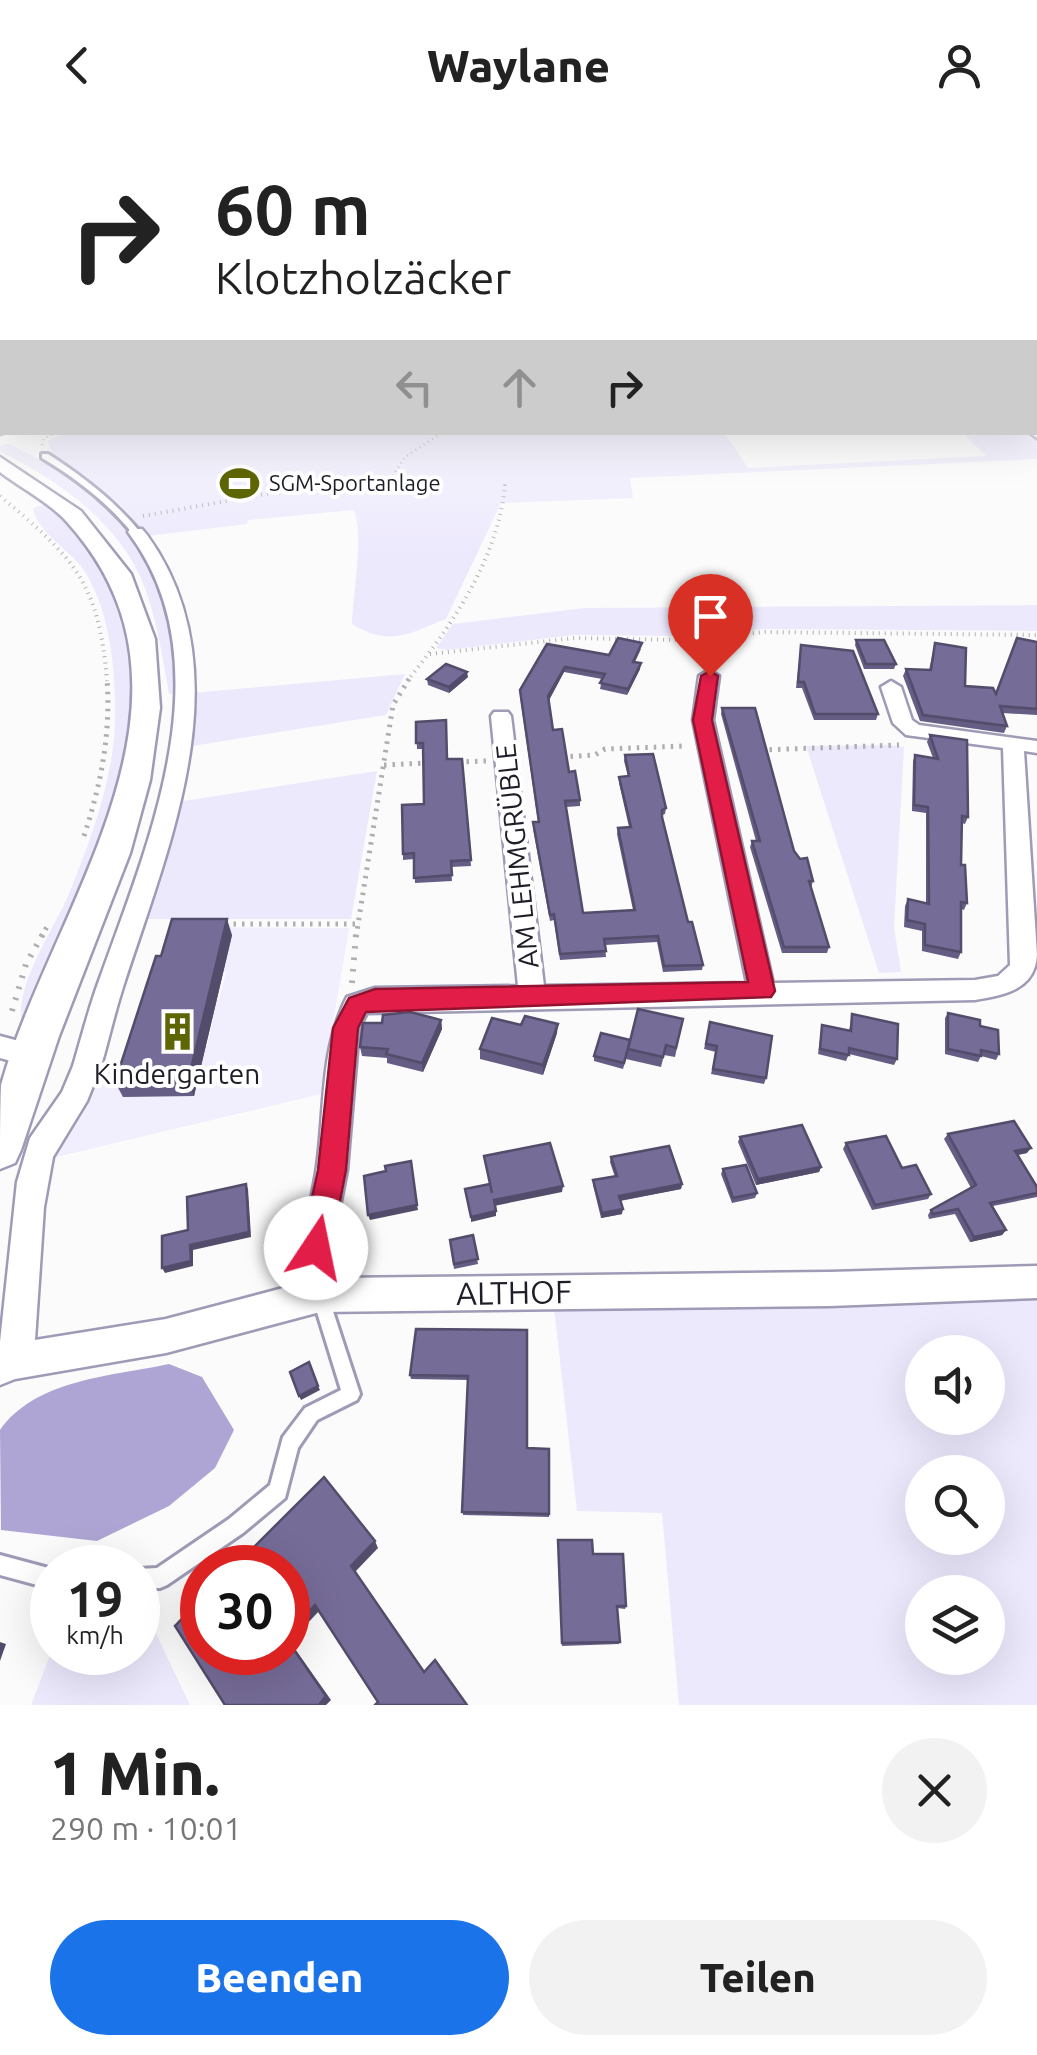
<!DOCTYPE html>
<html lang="de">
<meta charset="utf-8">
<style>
body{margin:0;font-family:Ubuntu,sans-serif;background:#f2f2f2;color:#222;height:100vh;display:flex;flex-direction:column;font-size:38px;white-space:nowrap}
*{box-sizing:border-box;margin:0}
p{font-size:32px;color:#767676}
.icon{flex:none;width:55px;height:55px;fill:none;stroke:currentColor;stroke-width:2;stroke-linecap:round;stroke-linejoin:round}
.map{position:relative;height:1575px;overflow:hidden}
.drawer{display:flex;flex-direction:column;background:#fff;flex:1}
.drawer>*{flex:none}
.banner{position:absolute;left:0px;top:0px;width:1038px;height:305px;box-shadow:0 10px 40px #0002;background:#fff;color:#222;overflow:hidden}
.buttons{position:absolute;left:905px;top:1205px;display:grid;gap:20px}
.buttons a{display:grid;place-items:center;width:100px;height:100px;border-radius:50%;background:#fff;box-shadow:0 10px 40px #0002;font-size:50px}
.speed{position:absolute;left:30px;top:1415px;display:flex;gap:20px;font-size:50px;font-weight:700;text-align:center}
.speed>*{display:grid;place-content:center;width:130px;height:130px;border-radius:50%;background:#fff;box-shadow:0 10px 40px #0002;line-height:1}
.speed small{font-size:25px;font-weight:400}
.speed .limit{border:15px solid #d22;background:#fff;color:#111}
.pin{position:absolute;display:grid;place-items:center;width:85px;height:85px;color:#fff;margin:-102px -42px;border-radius:50% 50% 50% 0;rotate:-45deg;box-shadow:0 0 10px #0007}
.pin .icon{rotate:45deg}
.me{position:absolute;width:110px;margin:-55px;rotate:11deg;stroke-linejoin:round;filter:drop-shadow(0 0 8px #0008)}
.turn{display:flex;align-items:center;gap:35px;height:210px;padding:0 50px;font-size:45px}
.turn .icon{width:130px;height:130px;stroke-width:2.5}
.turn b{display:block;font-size:70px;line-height:85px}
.lanes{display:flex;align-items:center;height:95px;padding:0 50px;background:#0003;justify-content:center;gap:50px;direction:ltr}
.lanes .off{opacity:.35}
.round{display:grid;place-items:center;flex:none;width:105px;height:105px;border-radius:52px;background:#f2f2f2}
.headline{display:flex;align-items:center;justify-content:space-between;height:170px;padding:0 50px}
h1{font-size:60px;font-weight:800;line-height:75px}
.primary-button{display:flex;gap:20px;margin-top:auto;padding:20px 50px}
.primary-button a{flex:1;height:115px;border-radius:60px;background:#1a73e8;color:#fff;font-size:40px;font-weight:800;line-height:115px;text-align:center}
.primary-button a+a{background:#f2f2f2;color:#222}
header{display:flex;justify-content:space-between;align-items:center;height:130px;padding:0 50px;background:#fff;font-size:45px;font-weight:800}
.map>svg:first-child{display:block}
</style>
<header><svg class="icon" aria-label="back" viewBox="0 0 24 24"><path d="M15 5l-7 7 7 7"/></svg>Waylane<svg class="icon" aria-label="person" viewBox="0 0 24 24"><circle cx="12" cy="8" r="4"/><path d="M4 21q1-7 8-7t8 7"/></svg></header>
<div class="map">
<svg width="1037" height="1575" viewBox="0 0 1037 1575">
<rect width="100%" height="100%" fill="#fbfbfb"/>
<path fill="#f1eefd" d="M181,797L349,798L321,964L48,1029L98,938H133L194,966L202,934L196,916H207L214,887L204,886L208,870H219L226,842H190Z"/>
<g fill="#ede9fd" fill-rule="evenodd">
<path d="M67,302H724L748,338L986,326L963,303L1030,302L1037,311V329L630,348L633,368L501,373L446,489C408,504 390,517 352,494C353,463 364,406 354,380L248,390L247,394L147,406L121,375L53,326L48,311Z"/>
<path d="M8,314C88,350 158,412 176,503C180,523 179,544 181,565L169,564C163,529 157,492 145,458C122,395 58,349 0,322V316Z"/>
<path d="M0,340C24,355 47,370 66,391C127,455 148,573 124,656C108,713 79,770 56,825C47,849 29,868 22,893C14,857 53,800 68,766C90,712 114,648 115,590C116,542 110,474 80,435C65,417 37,401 33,378L43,375L0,344Z"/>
<path d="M1037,475V501L765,499L676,506L575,505L447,520L436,518L453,494L585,478Z"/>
<path d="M405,544L386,585L186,617L192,563Z"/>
<path d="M890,615L904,617L894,797L901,842L879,843L806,616Z"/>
<path d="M377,641L351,789H143L177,672Z"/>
<path d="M1037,1169V1575H679L662,1383L577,1381L554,1178ZM922,1222H988V1288H922ZM922,1342H988V1408H922ZM922,1462H988V1528H922Z"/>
<path d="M138,1466L190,1575H31L52,1520L138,1522Z"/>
</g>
<path fill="#afa5d4" d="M169,1234L202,1247L234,1300L215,1338L169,1376L97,1411L1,1400L0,1300C36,1249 113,1246 169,1234Z"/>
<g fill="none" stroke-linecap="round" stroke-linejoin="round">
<defs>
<g id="service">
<path d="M42,324H48C82,346 114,370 140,402L139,404H133C107,372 77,349 42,328Z"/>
<path d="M320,1158L326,1160L328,1166L360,1264L357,1270L317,1290L298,1318L285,1368L243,1403L167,1455L160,1458L138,1459V1439L157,1438L229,1389L270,1355L283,1307L305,1278L341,1260L312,1166L314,1160Z"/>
<path d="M0,1425L52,1439V1459L0,1445Z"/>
</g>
<g id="minor">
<path d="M1035,297H1037V308L1029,302H1035Z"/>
<path d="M130,399H142L147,405C245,540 169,715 124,854C115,881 109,909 101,936L87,971L53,1027L44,1077L35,1210L166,1189L302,1153C299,1111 311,1077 317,1036C325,979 320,919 347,867L375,858L518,856L491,586L494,582H508L511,586L544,856L747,853L693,590L699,546L709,540L719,546L713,590L773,853L975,850L998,846L1010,835L1003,618L906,605L893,593L881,557L891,551L901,557L912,590L919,595L1037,611V623L1024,621L1037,825C1035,860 1004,865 975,870L367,883L359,898L347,1040L332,1118L335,1148L830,1142L1037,1136V1168L830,1176L320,1182L166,1223L15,1249L0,1255V1212L17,1052L30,1008L62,962L73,936C82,906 89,877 100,848C148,713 227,533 128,402Z"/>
<path d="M0,906L42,917L46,925L42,933L32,937L0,928Z"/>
</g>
<path id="secondary" d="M0,327L81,381L131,444L155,509L160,578L150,650L130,723L59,906L21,1020L15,1033L0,1039C0,1013 0,980 1,955C51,777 226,568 67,392C50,373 21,358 0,342Z"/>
<g id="trunk">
<rect x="1035" y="215" width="2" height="12"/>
<path d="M0,290L2,302H6L0,304Z"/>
</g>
</defs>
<use href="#service" stroke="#9f9ab5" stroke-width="6"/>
<use href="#minor" stroke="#9f9ab5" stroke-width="5"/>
<use href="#secondary" stroke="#9f9ab5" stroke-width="5"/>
<use href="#trunk" stroke="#9f9ab5" stroke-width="5"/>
<g stroke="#afaeb2" stroke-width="2.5" stroke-dasharray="1 4" stroke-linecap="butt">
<path d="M42,315L44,308L58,302"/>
<path d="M345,356L391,349L405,327L443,302"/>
<path d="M505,356V351"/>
</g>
<g stroke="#afaeb2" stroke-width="4" stroke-dasharray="1 5" stroke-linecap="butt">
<path d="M0,366C74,428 99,452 107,551"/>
<path d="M143,386L265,364L369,353"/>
<path d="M430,524L575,508L680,510L765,502L1037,505"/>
<path d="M407,551C451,497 500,426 505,353"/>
</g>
<g stroke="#afaeb2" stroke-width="5" stroke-dasharray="2.5 6" stroke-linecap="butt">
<path d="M761,620L899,615"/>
<path d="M562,627L595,625L605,619L685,616"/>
<path d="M458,632L486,631"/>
<path d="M384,635L427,633"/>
<path d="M84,706C101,654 111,604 107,549"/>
<path d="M225,794H357"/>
<path d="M41,807L48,795"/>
<path d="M356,807L393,575L409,549"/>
</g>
<g stroke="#afaeb2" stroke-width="6" stroke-dasharray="2.5 9" stroke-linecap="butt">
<path d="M352,853L356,804"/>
<path d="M12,881L26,834L43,804"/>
</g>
<use href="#service" fill="#fff" fill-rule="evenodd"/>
<use href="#minor" fill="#fff" fill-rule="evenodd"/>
<use href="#secondary" fill="#fff" fill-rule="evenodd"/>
<use href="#trunk" fill="#fff" fill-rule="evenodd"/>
</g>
<g fill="#655d83">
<path d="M856,510L896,534L894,539H864L855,515Z"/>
<path d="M1037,512V585L1002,583L1007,596L1004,603L920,591L903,546L906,539L929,540L935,513L965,556L996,564Z"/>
<path d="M547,514L609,525L641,519L635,532L640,539L627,565L600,559L602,549L564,542L549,570L553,600L580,670V676L566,677L583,783L633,780L617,704L618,698L629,697L619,653V647L628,646L624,631L625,625L666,678L665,684L662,685L688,792L703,835L702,840L663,842L657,812L605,815L606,827L560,830L554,790L550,791L533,698V692H538L520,566V560Z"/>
<path d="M801,515L878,584L876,590H814L802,558H796Z"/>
<path d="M468,547L449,563L428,555L427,549Z"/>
<path d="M722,578L794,721L813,751L811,758L829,817L827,823H782L750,717L752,711H756L721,584Z"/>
<path d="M416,592L448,629H462L471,736L451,737L452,751L415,753L414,729L403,730V724L424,674L423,619H417Z"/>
<path d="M930,605L968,687L965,694L962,693L961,735L967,773L964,780L961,779V822L958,829L922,821V801L904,797L905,776L908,769L926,773V683L912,681L913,631L915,625L933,628L927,612Z"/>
<path d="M232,805L194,966L123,967L115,952L161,826Z"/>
<path d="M948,883L980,896L999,924L996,930L981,926L978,932L945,924V888Z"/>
<path d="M852,884L897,929L894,935L849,924L846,931L818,924L822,895L849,901Z"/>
<path d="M683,889L675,927L664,925L661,937L626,929L627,925L623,939L594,931V926Z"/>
<path d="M441,890L442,899L423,942L387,933V928L362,926L360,917L382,893Z"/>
<path d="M710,892L766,948L764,954L711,944L716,922L704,919Z"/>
<path d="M521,895L557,903L543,945L480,929V919Z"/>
<path d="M948,1004L1027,1023L1018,1025L1037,1057V1067L993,1076L1006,1100L1002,1105L970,1112L955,1084L929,1089L928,1085L931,1080L971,1058L944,1009Z"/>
<path d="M740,1007L821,1037L819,1042L756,1055L738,1012Z"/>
<path d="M846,1013L902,1038L931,1064L928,1069L872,1080L843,1019Z"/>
<path d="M611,1027L682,1054L681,1059L620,1071L622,1084L601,1088L593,1055V1050L615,1047L610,1032Z"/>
<path d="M723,1039L757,1063L755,1068L732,1073L721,1044Z"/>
<path d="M473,1105L478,1134L454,1139L450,1110Z"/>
<path d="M527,1200V1318L549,1319V1387L463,1385L468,1250L411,1249L410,1245Z"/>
<path d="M558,1410L593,1424L626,1476L625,1479L617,1478L619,1514L562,1516Z"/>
</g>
<g fill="#534c6a">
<path d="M641,533L640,539L627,565L628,559Z"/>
<path d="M565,537L564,542L548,572V566Z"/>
<path d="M467,542L468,547L449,563V557Z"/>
<path d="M227,789L232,805L194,966L188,951Z"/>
<path d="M441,890L442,899L423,942L422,933Z"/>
<path d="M558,894L557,903L543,945V935Z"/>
<path d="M1031,1018L1027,1023L1011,1026L1015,1021Z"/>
<path d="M821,1037L819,1042L756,1055L758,1049Z"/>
<path d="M246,1054L248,1059L251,1107L193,1120V1136L165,1143L162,1138Z"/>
<path d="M682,1054L681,1059L618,1071L619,1066Z"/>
<path d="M563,1056L562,1062L494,1076V1070Z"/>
<path d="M417,1075L418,1080L370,1090L368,1085Z"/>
<path d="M623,1079L622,1084L601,1088L602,1083Z"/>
<path d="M496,1081V1086L471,1092V1087Z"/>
<path d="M1006,1100L1002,1105L970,1112L974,1107Z"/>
<path d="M318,1256L320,1260L301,1270L299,1266Z"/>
<path d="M375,1411L378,1418L355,1442L351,1436Z"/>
<path d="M315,1475L320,1480L290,1512L331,1570L326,1575H319L288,1511V1505Z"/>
<path d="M0,1512L6,1514L0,1531Z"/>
</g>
<g fill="#766c98" stroke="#534c6a" stroke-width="2.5">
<path d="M618,508L642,513L633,532L641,533L628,559L600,553L605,544L565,537L548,566L553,600L562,599L569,642L575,641L580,670L565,671L583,783L635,780L618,698L631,697L619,647L629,646L625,625L653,624L666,678L662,680V687L688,792H692L703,835L664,836L658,806L604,809L606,821L560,824L554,784L550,785L533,692H539L520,560L547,514L609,525Z"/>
<path d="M1017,508L1037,512V579L1000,576L1007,596L923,585L906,539L931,540L935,513L966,518L965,556L993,558L996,564Z"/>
<path d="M856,510H884L896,534H866Z"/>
<path d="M801,515L853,521L878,584H815L804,552H798Z"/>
<path d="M446,534L467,542L449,557L427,549Z"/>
<path d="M722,578H755L794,721L800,729L807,728L813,751H809L829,817H784L752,711H760Z"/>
<path d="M446,590L447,629H462L471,730L451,731L452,745L414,748V723L403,724L402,675L424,674L423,613H416V592Z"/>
<path d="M930,605L967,610L968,687L962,686L961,735H965L967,773L961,772V822L925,815V794L907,790L908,769L929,774L928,677L914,675L915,625L938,629Z"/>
<path d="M172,789H227L188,951L115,952L156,826H161Z"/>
<path d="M638,879L683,889L676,918L666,915L663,927L628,919Z"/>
<path d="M410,882L441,890L422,933L386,924L388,919L360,917L363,893H382L383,885Z"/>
<path d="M948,883L980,890V896L998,900L999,924L981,920V926L948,919Z"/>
<path d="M852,884L898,894L897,929L849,918V925L820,919L822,895L851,901Z"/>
<path d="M525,886L558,894L543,935L480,919L492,888L521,895Z"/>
<path d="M710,892L772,906L766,948L713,939L717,916L706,914Z"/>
<path d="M601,903L630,910L624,933L594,926Z"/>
<path d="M1014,991L1031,1018L1015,1021L1037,1057V1063L990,1073L1006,1100L974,1107L958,1079L933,1084L931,1080L976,1055L948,1004Z"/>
<path d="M802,995L821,1037L758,1049L740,1007Z"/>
<path d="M886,1006L902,1038L916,1035L931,1064L875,1075L846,1013Z"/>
<path d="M550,1013L563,1056L494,1070L496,1081L471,1087L465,1059L490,1054L492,1063L484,1026Z"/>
<path d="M669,1016L682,1054L619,1066L623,1079L602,1083L593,1050L617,1046L611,1027Z"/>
<path d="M411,1031L417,1075L368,1085L364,1046L386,1041L385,1036Z"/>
<path d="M746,1035L757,1063L733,1068L723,1039Z"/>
<path d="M246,1054L249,1102L190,1115L191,1131L162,1138V1106L188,1100L187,1067Z"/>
<path d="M473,1105L478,1129L454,1134L450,1110Z"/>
<path d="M416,1199L527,1200V1318L549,1319V1384L462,1382L468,1246L410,1245Z"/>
<path d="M309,1232L318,1256L299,1266L290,1242Z"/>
<path d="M324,1347L375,1411L351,1436L424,1542L435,1530L467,1575H375L378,1572L315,1475L288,1505V1438H233Z"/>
<path d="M558,1410H592L593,1424H623L626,1476H617L620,1512L562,1513Z"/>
<path d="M202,1468V1522H288V1511L326,1566L319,1575H225L175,1496Z"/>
</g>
<linearGradient id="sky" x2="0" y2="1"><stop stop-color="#91aee0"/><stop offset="0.48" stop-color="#fdfdfd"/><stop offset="1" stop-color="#fdfdfd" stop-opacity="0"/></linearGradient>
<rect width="1037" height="425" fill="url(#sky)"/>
<path fill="#e11d48" stroke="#92132f" stroke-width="2.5" d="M710,541L718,546L712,590L775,861L771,867L366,882L358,898L346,1040L331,1118L327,1128L316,1132L306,1128L301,1118L318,1040L333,898L349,868L375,859L748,852L693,590L701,546Z"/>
<defs>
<symbol id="stadium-bare" viewBox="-9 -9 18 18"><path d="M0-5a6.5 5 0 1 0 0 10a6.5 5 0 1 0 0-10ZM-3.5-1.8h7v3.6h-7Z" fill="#5e6503" stroke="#fff" stroke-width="2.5" paint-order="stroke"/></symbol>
<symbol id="building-bare" viewBox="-9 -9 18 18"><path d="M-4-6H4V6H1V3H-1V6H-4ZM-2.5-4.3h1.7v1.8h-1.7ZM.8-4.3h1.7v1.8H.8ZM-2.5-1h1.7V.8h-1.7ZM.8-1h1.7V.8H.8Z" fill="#5e6503" stroke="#fff" stroke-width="2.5" paint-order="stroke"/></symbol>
</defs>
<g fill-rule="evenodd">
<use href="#stadium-bare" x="212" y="326" width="55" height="55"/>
<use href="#building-bare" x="150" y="874" width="55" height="55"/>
</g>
<g text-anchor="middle" stroke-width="8" stroke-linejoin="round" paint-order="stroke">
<g font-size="22" fill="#1f1d27" stroke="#fff" text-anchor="start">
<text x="269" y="361">SGM-Sportanlage</text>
</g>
<g font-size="28" fill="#1f1d27" stroke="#fff">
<text transform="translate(517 726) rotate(-96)" y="10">AM LEHMGRÜBLE</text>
</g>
<g font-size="28" fill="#1f1d27" stroke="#fff">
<text x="177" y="954">Kindergarten</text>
</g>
<g font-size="32" fill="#1f1d27" stroke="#fff">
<text transform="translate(514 1163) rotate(-1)" y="11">ALTHOF</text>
</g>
</g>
</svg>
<div class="buttons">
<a><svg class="icon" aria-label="sound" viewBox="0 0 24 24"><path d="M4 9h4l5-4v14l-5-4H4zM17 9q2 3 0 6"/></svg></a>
<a><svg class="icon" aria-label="search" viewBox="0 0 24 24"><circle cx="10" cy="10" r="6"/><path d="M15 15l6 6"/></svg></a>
<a><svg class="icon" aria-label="layers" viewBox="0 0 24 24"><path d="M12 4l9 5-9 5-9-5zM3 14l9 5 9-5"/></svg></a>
</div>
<div class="speed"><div>19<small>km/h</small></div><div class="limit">30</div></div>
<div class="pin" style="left:710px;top:546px;background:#d93025"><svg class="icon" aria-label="arrive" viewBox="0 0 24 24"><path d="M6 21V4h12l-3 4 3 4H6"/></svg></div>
<svg class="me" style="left:316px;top:1118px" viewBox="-20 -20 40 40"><circle r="19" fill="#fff"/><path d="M0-13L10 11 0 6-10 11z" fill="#e11d48"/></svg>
<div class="banner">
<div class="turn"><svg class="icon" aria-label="right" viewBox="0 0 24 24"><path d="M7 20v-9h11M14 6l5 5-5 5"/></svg><div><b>60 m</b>Klotzholzäcker</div></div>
<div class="lanes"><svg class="icon off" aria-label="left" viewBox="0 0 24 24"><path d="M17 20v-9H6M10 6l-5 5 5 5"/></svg><svg class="icon off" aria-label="ahead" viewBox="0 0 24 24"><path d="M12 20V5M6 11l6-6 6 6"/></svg><svg class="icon" aria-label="right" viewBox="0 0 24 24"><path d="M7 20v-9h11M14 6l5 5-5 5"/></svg></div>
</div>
</div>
<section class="drawer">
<div class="headline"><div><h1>1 Min.</h1><p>290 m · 10:01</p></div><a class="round"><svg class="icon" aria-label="close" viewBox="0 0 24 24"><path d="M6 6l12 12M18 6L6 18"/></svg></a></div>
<div class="primary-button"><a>Beenden</a><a>Teilen</a></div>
</section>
